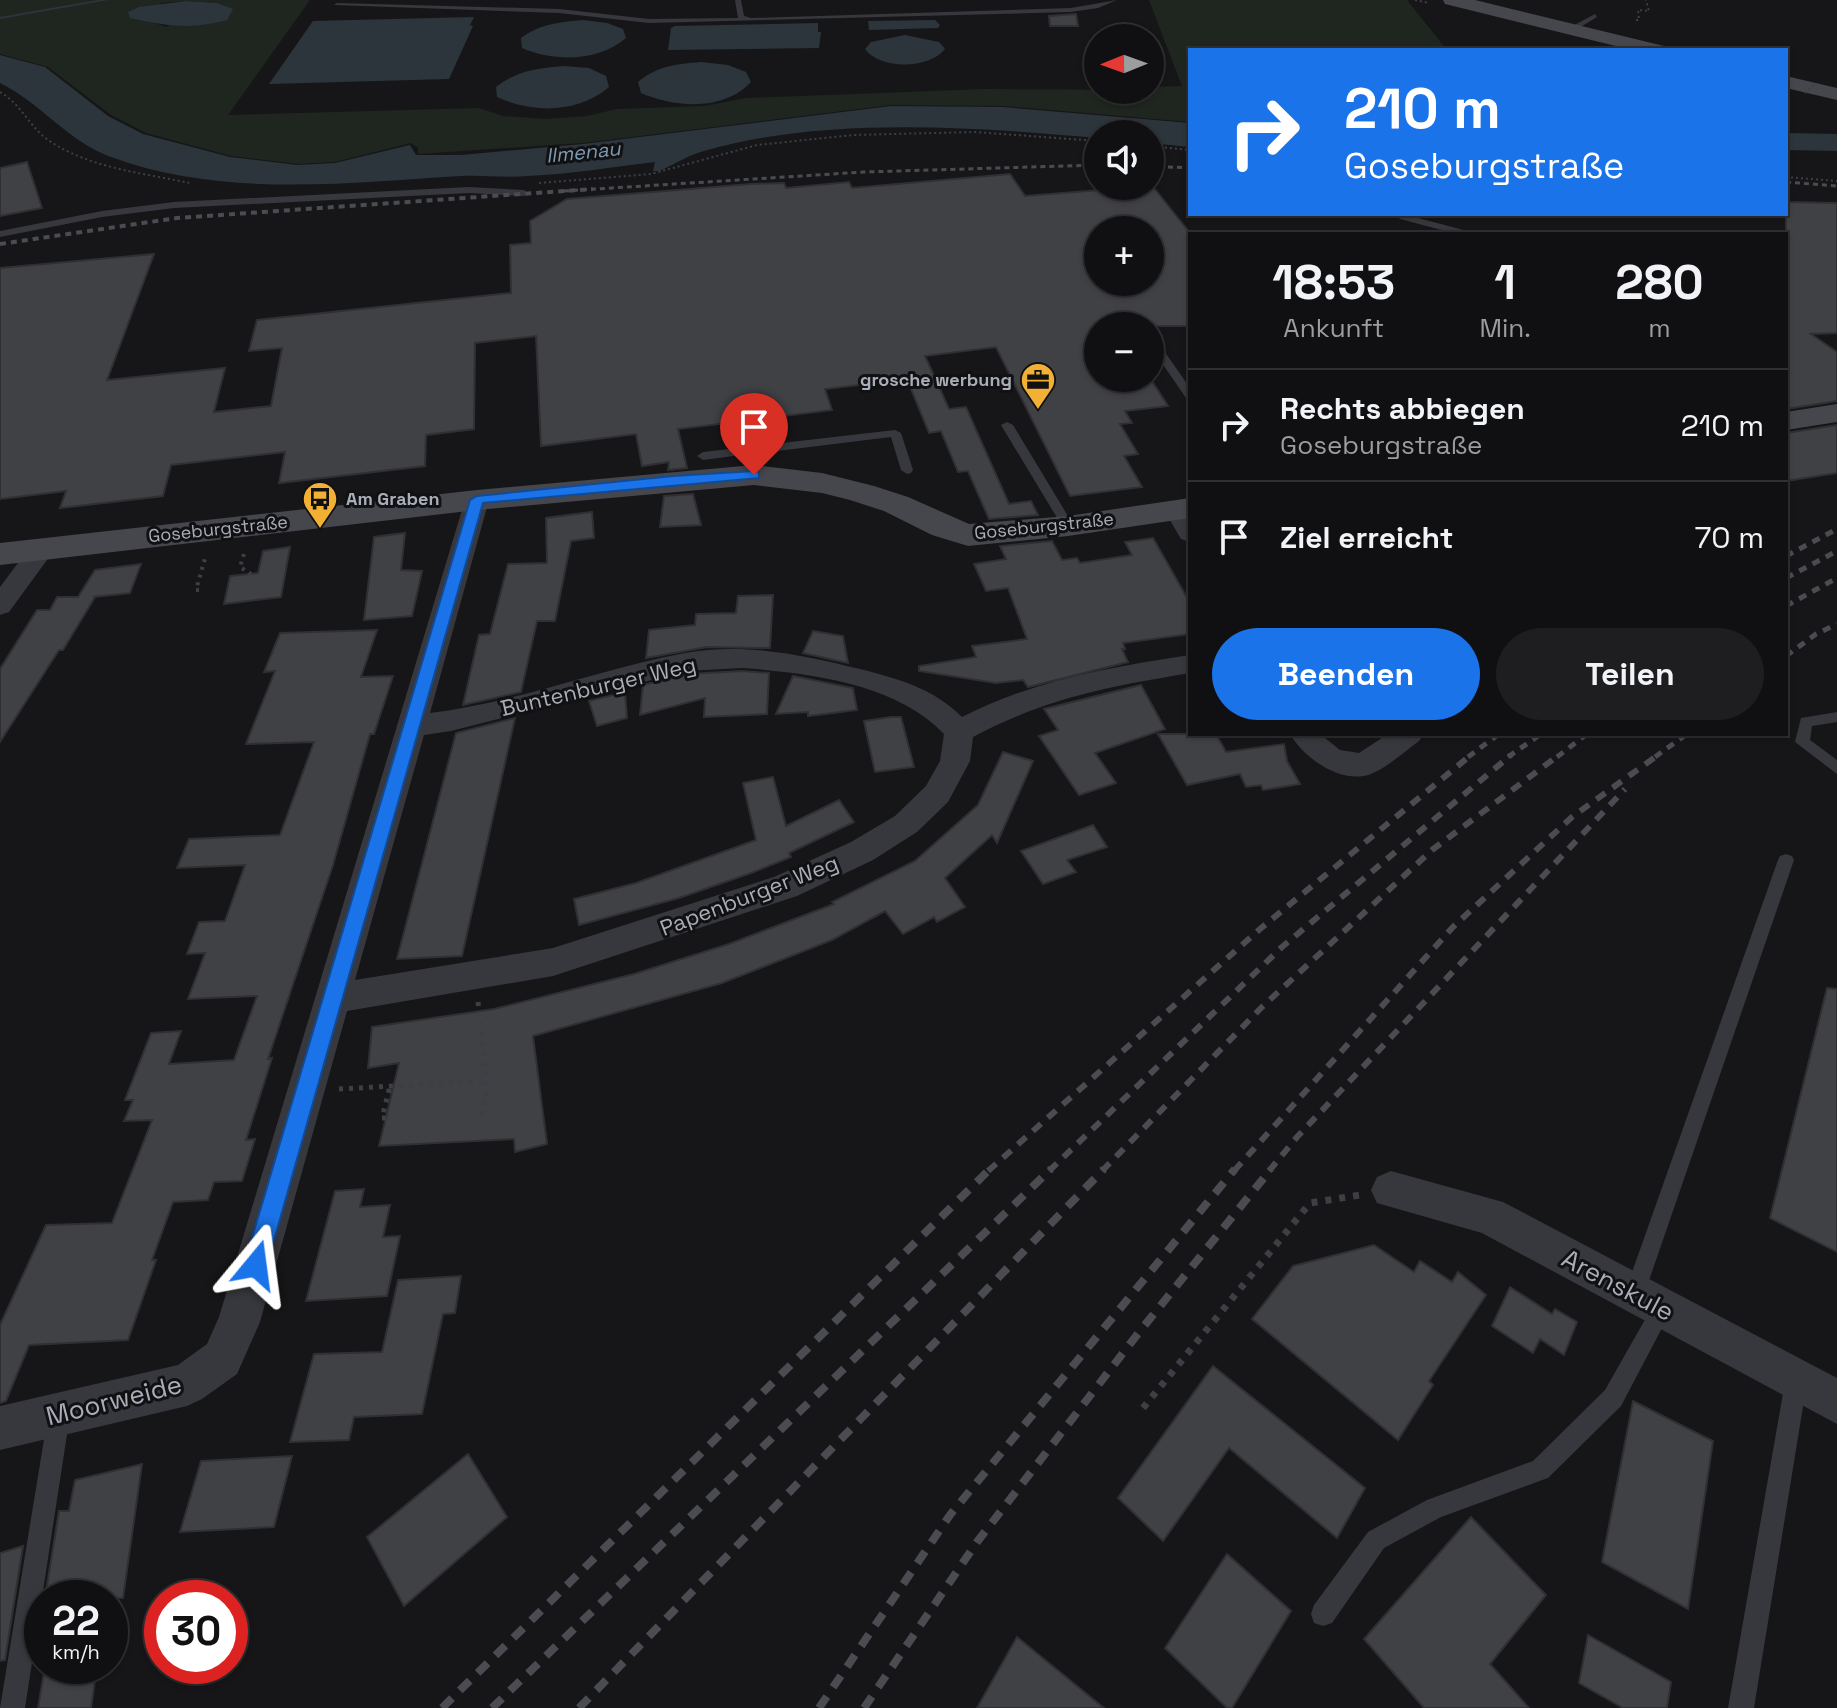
<!DOCTYPE html>
<html lang="de">
<meta charset="utf-8">
<style>
body{margin:0;font-family:"Space Grotesk",sans-serif;background:#1e1e20;color:#f1f3f6;height:100vh;display:flex;flex-direction:column;font-size:30px;white-space:nowrap}
*{box-sizing:border-box;margin:0}
p{font-size:26px;color:#9c9d9f}
.icon{flex:none;width:44px;height:44px;fill:none;stroke:currentColor;stroke-width:2;stroke-linecap:round;stroke-linejoin:round}
.map{position:relative;flex:1;overflow:hidden}
.details{position:absolute;left:1188px;top:232px;width:600px;height:504px;display:flex;flex-direction:column;background:#101012;border-radius:0px;box-shadow:0 2px 6px #0004,0 0 0 2px #303032}
.details>*{flex:none}
.top-card{position:absolute;left:1188px;top:48px;width:600px;height:168px;border-radius:0px;box-shadow:0 2px 6px #0004,0 0 0 2px #303032;background:#1a73e8;color:#fff;overflow:hidden}
.needle{width:52px;rotate:269deg}
.fabs{position:absolute;left:1084px;top:24px;display:grid;gap:16px}
.fabs a{display:grid;place-items:center;width:80px;height:80px;border-radius:50%;background:#101012;box-shadow:0 2px 6px #0004,0 0 0 2px #303032;font-size:40px}
.speed{position:absolute;left:24px;top:1580px;display:flex;gap:16px;font-size:40px;font-weight:700;text-align:center}
.speed>*{display:grid;place-content:center;width:104px;height:104px;border-radius:50%;background:#101012;box-shadow:0 2px 6px #0004,0 0 0 2px #303032;line-height:1}
.speed small{font-size:20px;font-weight:400}
.speed .limit{border:12px solid #d22;background:#fff;color:#111}
.pin{position:absolute;display:grid;place-items:center;width:68px;height:68px;color:#fff;margin:-82px -34px;border-radius:50% 50% 50% 0;rotate:-45deg;box-shadow:0 0 8px #0007}
.pin .icon{rotate:45deg}
.me{position:absolute;width:88px;margin:-44px;rotate:16deg;stroke-linejoin:round;filter:drop-shadow(0 0 6px #0008)}
.turn{display:flex;align-items:center;gap:28px;height:168px;padding:0 24px;font-size:36px}
.turn .icon{width:104px;height:104px;stroke-width:2.5}
.turn b{display:block;font-size:56px;line-height:68px}
.eta{display:flex;justify-content:space-evenly;align-items:center;height:136px;text-align:center}
.eta b{font-size:48px;font-weight:700;line-height:56px}
.button{display:flex;gap:16px;margin-top:auto;padding:16px 24px}
.button a{flex:1;height:92px;border-radius:48px;background:#1a73e8;color:#fff;font-size:32px;font-weight:700;line-height:92px;text-align:center}
.button a+a{background:#1e1e20;color:#f1f3f6}
ul{padding:0;list-style:none}
li{display:flex;align-items:center;gap:24px;height:112px;padding:0 24px;border-top:2px solid #303032}
li div{flex:1}
li b{display:block;font-size:30px}
li em{font-style:normal}
.map>svg:first-child{display:block}
</style>
<div class="map">
<svg width="1837" height="1708" viewBox="0 0 1837 1708">
<rect width="100%" height="100%" fill="#161618"/>
<path fill="#1e261f" fill-rule="evenodd" d="M0,0H310L228,115L479,108L503,116L545,119L587,116L617,109L705,106L746,98L985,89L1150,90V87L1182,86L1149,0H1407L1447,50H1190V122L1003,106L891,105L583,143L418,154V148L411,143L335,162L298,164L231,156L146,133L111,115L48,67L0,54ZM186,1L217,3L166,27L152,22L161,3Z"/>
<g fill="#2c353c">
<path d="M186,1L217,3L233,9L227,20C188,30 168,26 130,18L128,12L139,7Z"/>
<path d="M474,17L470,25L473,26L449,79L269,84L313,21Z"/>
<path d="M583,20L607,23L623,29L626,38C598,62 554,62 522,48L521,38C540,24 559,22 583,20Z"/>
<path d="M935,20L940,25L938,28L869,30L868,21Z"/>
<path d="M818,23V32H821L819,48L668,50L671,28L675,26Z"/>
<path d="M905,35L939,42L945,49C930,69 880,70 865,49L871,42Z"/>
<path d="M0,55L45,67L108,116L143,134L230,157L297,165L335,163L410,145L416,155H461L583,144L891,106L1002,107L1190,123V147L1150,143V134H1098V138C975,127 824,116 704,151C689,155 674,164 660,171H653L655,162C613,167 571,174 528,176C506,178 483,175 461,176C344,183 223,198 111,157C67,141 41,103 0,83Z"/>
<path d="M701,62L728,65L746,72L751,82C724,111 675,108 641,93L638,82C656,66 677,64 701,62Z"/>
<path d="M563,66L589,68L606,76L609,87C579,113 532,114 497,97L496,87C516,71 538,68 563,66Z"/>
<path d="M1786,133L1837,134V151L1786,150Z"/>
</g>
<g fill="none" stroke-linecap="round" stroke-linejoin="round">
<path fill="#2c353c" fill-rule="evenodd" d="M98,0H108L0,19V17Z"/>
</g>
<g fill="#404145" stroke="#303034" stroke-width="2" fill-rule="evenodd">
<path d="M1076,14L1078,26H1050L1049,16Z"/>
<path d="M27,162L42,208L0,216V168Z"/>
<path d="M1010,174L1025,196L1139,187L1143,192L1150,191V183L1190,233V326H1098V378H1150L1168,406L1125,411L1132,423L1120,424L1138,454L1124,456L1142,487L1070,496L996,347L925,356L949,409L966,407L1009,504L1031,501L1038,515L989,519L968,471L958,472L941,431L929,433L907,379L825,389L832,410L678,429L687,468L668,470L669,462L642,466L636,434L541,446L536,336L475,343L474,429L426,435L425,466L279,483L285,452L171,465L163,496L60,508L66,491L0,499V268L154,254L107,380L225,368L214,412L271,406L282,348L249,351L257,320L511,293L510,245L531,243L530,221L567,199L751,184L784,183L786,188L849,182L852,188ZM1098,230H1150V282H1098Z"/>
<path d="M1786,202L1837,203V333L1811,334L1837,352V401L1786,409Z"/>
<path d="M1837,425V473L1786,481V433Z"/>
<path d="M693,494L701,525L660,527L664,496Z"/>
<path d="M592,512L594,538L571,541L555,621H537L521,692L463,705L479,635L490,634L508,564L547,563L546,518Z"/>
<path d="M405,533L401,570L422,571L412,616L364,620L374,537Z"/>
<path d="M1153,538L1190,603V634L1123,643L1125,649H1122L1128,662L1028,687L1023,680L996,683L919,671V666L976,657L972,646L1027,639L1008,588L986,591L974,564L1006,559L1000,546L1052,541L1062,560L1077,558L1080,563L1132,555L1125,542Z"/>
<path d="M290,547L281,597L224,604L230,576L258,573L263,551Z"/>
<path d="M141,564L130,593L93,597H95L63,650H59L0,742V669L37,610H50L57,597H78L95,570Z"/>
<path d="M773,595L770,648L707,647L646,658L649,630L695,625L696,614L736,613L738,596Z"/>
<path d="M377,630L361,677L393,676L374,734H370L333,865L268,1059L272,1058L246,1140L255,1139L242,1181L214,1182L208,1200L173,1202L152,1260H156L128,1340L29,1345L6,1401L0,1403V1325L46,1225L112,1223L152,1120L124,1121L133,1100H125L151,1033L181,1031L169,1064L234,1060L257,996L188,999L205,953L187,954L199,922L225,921L245,865L177,868L189,839L280,835L314,742L246,744L275,671L264,672L280,633Z"/>
<path d="M813,631L843,636L848,663L803,653Z"/>
<path d="M742,671L769,673L767,714L704,717L705,698L640,715L643,685L687,674Z"/>
<path d="M793,676L853,688L857,710L808,716V712L776,714Z"/>
<path d="M1141,685L1165,729L1095,753L1116,783L1079,795L1039,736L1058,730L1044,709Z"/>
<path d="M625,692L627,718L597,726L589,701Z"/>
<path d="M891,717H901L914,767L875,772L864,721Z"/>
<path d="M515,718L462,956L397,959L456,733Z"/>
<path d="M1158,734H1216L1226,752L1284,744L1287,761L1300,784L1263,790L1261,785L1246,787L1240,774L1187,785Z"/>
<path d="M1003,752L1033,761L997,843L992,835L945,878L965,907L937,922L934,917L903,934L885,911L832,940L722,983L533,1036L547,1144L515,1152L514,1139L379,1146L399,1063L368,1068L372,1027L494,1009L634,974L729,944L834,904L832,902L915,861L978,805Z"/>
<path d="M773,777L786,826L839,800L854,822L789,853L791,857L751,873L679,898L579,925L574,899L636,883L756,840L743,783Z"/>
<path d="M1093,825L1107,847L1067,860L1076,872L1043,884L1021,851Z"/>
<path d="M1827,988L1837,989V1252L1770,1218Z"/>
<path d="M364,1189L360,1207L390,1205L383,1237L400,1236L387,1296L306,1301L335,1191Z"/>
<path d="M1374,1245L1414,1272L1420,1261L1452,1282L1458,1272L1486,1295L1429,1381L1433,1385L1398,1440L1252,1319L1293,1266Z"/>
<path d="M461,1276L455,1313L443,1314L422,1414L354,1417L349,1440L290,1442L314,1354L382,1352L398,1280Z"/>
<path d="M1510,1287L1552,1314L1555,1309L1577,1322L1564,1355L1540,1339L1533,1353L1492,1326Z"/>
<path d="M1213,1366L1365,1488L1337,1538L1229,1448L1163,1541L1118,1498Z"/>
<path d="M1633,1401L1713,1441L1688,1609L1602,1562Z"/>
<path d="M468,1454L507,1517L404,1606L367,1537Z"/>
<path d="M292,1456L274,1527L180,1532L201,1461Z"/>
<path d="M142,1464L123,1598H45L59,1511H69L75,1480Z"/>
<path d="M1471,1517L1546,1595L1490,1664L1529,1708H1424L1364,1639Z"/>
<path d="M23,1546L5,1660L0,1661V1553Z"/>
<path d="M1227,1554L1291,1611L1232,1708H1227L1165,1648Z"/>
<path d="M1588,1635L1671,1682L1667,1708H1623L1579,1683Z"/>
<path d="M1017,1637L1104,1708H977Z"/>
<path d="M45,1666H97L91,1708H38Z"/>
</g>
<g fill="none" stroke-linecap="round" stroke-linejoin="round">
<g stroke="#3d3f44" stroke-width="2" stroke-dasharray="2 3" stroke-linecap="butt">
<path d="M1415,0L1429,3"/>
<path d="M1636,20H1639L1638,10L1649,11L1646,0"/>
<path d="M0,92C21,104 29,126 48,140C89,168 142,173 190,183"/>
<path d="M1150,146L1190,150"/>
<path d="M1786,177L1837,181"/>
<path d="M539,183L651,174L757,145L853,135L975,132L1098,141"/>
</g>
<g stroke="#3d3f44" stroke-width="4" stroke-dasharray="3 5" stroke-linecap="butt">
<path d="M244,554L240,567L251,574"/>
<path d="M199,590H196L206,555"/>
</g>
<g stroke="#3d3f44" stroke-width="5" stroke-dasharray="4 6" stroke-linecap="butt">
<path d="M478,1002L487,1090L482,1113H479"/>
<path d="M339,1089L486,1081"/>
<path d="M386,1118H382L390,1086"/>
</g>
<path stroke="#3d3f44" stroke-width="7" stroke-dasharray="6 8" stroke-linecap="butt" d="M1143,1408L1310,1203L1360,1195"/>
<g fill="#37383d" fill-rule="evenodd">
<path d="M735,0H741L744,16L751,18L1071,8L1117,0L1098,8L1071,12L649,23L559,13L334,5L337,3L559,9L649,19L738,18Z"/>
<path d="M1595,14L1597,17L1574,31L1567,29Z"/>
<path d="M469,187L524,190L528,193L524,196L469,193L174,208L102,217L0,237V231L102,211L174,202Z"/>
<path d="M1403,214L1471,232L1473,234H1457L1400,219L1398,217Z"/>
<path d="M1154,348H1162L1190,388V399L1186,398L1153,350Z"/>
<path d="M1007,422L1013,425L1074,526L1072,529L1068,530L1062,526L1001,425Z"/>
<path d="M895,430L901,433L913,470L911,473L907,474L901,470L891,437L769,452L760,475L754,479L748,475L756,453L703,460L697,456L703,452Z"/>
<path d="M1837,712V722L1812,726L1810,740L1837,760V774L1795,742L1801,718Z"/>
<path d="M1786,854L1792,856L1794,860L1645,1292L1642,1299L1635,1302L1628,1299L1625,1292L1778,860L1780,856Z"/>
<path d="M1662,1299L1669,1302L1672,1309L1621,1406L1548,1478L1441,1517L1384,1548L1332,1623L1323,1626L1314,1623L1311,1614L1314,1605L1368,1532L1427,1500L1533,1461L1605,1390L1655,1302Z"/>
<path d="M1796,1371L1804,1374L1807,1382L1754,1708H1728L1785,1382L1788,1374Z"/>
<path d="M59,1404L67,1407L70,1415L25,1708H0L48,1415L51,1407Z"/>
</g>
<g fill="#37383d" fill-rule="evenodd">
<path d="M477,493L486,495L489,500L430,713C516,703 599,669 685,653C744,642 803,655 860,669C899,679 933,688 962,717C1034,680 1111,667 1190,655V673C1107,687 1049,697 973,737L970,761L948,802L917,832L873,860L797,896L553,976L347,1011L260,1322L237,1374L202,1399L187,1406L0,1450V1406L178,1365L207,1344L219,1317L465,500L468,495ZM742,668C809,673 896,683 944,734L940,761L926,786L895,816L851,842L774,877L553,948L355,980L424,735L451,731L687,671Z"/>
<path d="M1176,503L1185,505L1190,513V542L1181,539L1164,510L1167,505Z"/>
<path d="M42,541L51,543L55,549L9,612L0,615V587L33,543Z"/>
<path d="M1290,734H1320L1340,750L1359,753L1388,734H1424L1419,741C1404,752 1388,767 1371,774C1341,785 1304,758 1290,734Z"/>
<path d="M1391,1171L1503,1202L1837,1378V1424L1482,1233L1377,1203L1371,1190L1377,1177Z"/>
</g>
<g fill="#45474d" fill-rule="evenodd">
<path d="M1443,0H1475L1664,46L1667,50H1632L1445,4Z"/>
<path d="M1786,76L1837,88V100L1786,88Z"/>
<path d="M1837,404V422L1786,430V412Z"/>
<path d="M754,465L822,473L874,486L908,497L969,524L1068,516L1190,498V518L1068,536L968,546L932,535L884,511L850,500L822,493L754,485L477,510L0,565V543L477,490Z"/>
</g>
<g stroke="#4a4c52" stroke-width="3" stroke-dasharray="5 4" stroke-linecap="butt">
<path d="M1150,166L1190,168"/>
<path d="M1786,182L1837,186"/>
<path d="M564,191L864,172L1098,165"/>
</g>
<path stroke="#4a4c52" stroke-width="4" stroke-dasharray="6 5" stroke-linecap="butt" d="M0,244L177,218L593,189"/>
<g stroke="#4a4c52" stroke-width="5" stroke-dasharray="8 7" stroke-linecap="butt">
<path d="M1786,556L1837,529"/>
<path d="M1786,578L1837,551"/>
<path d="M1786,606L1837,578"/>
<path d="M1786,656L1816,634L1837,624"/>
<path d="M1468,757L1499,734"/>
<path d="M1508,757L1541,734"/>
<path d="M1557,757L1587,734"/>
<path d="M1655,757L1687,734"/>
</g>
<g stroke="#4a4c52" stroke-width="6" stroke-dasharray="11 9" stroke-linecap="butt">
<path d="M988,1171L1260,929L1471,755"/>
<path d="M1049,1171L1282,947L1511,755"/>
<path d="M1102,1171L1262,1007L1432,850L1559,755"/>
<path d="M1234,1171L1453,927L1572,817L1658,755"/>
<path d="M1269,1171L1297,1137L1625,789"/>
</g>
<g stroke="#4a4c52" stroke-width="8" stroke-dasharray="14 11" stroke-linecap="butt">
<path d="M442,1708L990,1169"/>
<path d="M492,1708L1051,1169"/>
<path d="M579,1708L1104,1169"/>
<path d="M819,1708L950,1515L1235,1169"/>
<path d="M864,1708L977,1542L1140,1331L1271,1169"/>
</g>
<path stroke="#3d3f44" stroke-width="2" stroke-dasharray="2 3" stroke-linecap="butt" d="M1805,93L1816,83"/>
</g>
<path fill="#1a73e8" stroke="#114b97" stroke-width="2" d="M754,471L759,472V478L483,503L267,1265L264,1273L256,1276L248,1273L244,1265L470,500L477,496L673,476Z"/>
<defs>
<symbol id="office-pin" viewBox="-11 -11 22 30"><path d="M0 17L-7.5 6A9.5 9.5 0 1 1 7.5 6Z" fill="#f2b134" stroke="#111113"/><path d="M-6-3h4V-5.5h4V-3h4V5H-6ZM-1-4.5V-3h2v-1.5ZM-6 0V1H6V0Z" fill="#111"/></symbol>
<symbol id="bus-pin" viewBox="-11 -11 22 30"><path d="M0 17L-7.5 6A9.5 9.5 0 1 1 7.5 6Z" fill="#f2b134" stroke="#111113"/><path d="M-5-6H5V4H4V6H2V4H-2V6H-4V4H-5ZM-3.5-4V0h7V-4ZM-3.5 1.2v1.5H-2V1.2ZM2 1.2v1.5H3.5V1.2Z" fill="#111"/></symbol>
</defs>
<g fill-rule="evenodd">
<use href="#office-pin" x="1018" y="360" width="40" height="54"/>
<use href="#bus-pin" x="300" y="479" width="40" height="54"/>
</g>
<g text-anchor="middle" stroke-width="6" stroke-linejoin="round" paint-order="stroke">
<g font-size="18" font-weight="bold" fill="#a8adb8" stroke="#111113" text-anchor="end">
<text x="1012" y="386">grosche werbung</text>
<text x="346" y="505" text-anchor="start">Am Graben</text>
</g>
<g font-size="18" fill="#a8adb8" stroke="#111113">
<text transform="translate(1044 526) rotate(-6)" y="6">Goseburgstraße</text>
<text transform="translate(218 529) rotate(-6)" y="6">Goseburgstraße</text>
</g>
<g font-size="20" font-style="italic" fill="#7f9bb3" stroke="#111113">
<text transform="translate(583 152) rotate(-6)" y="7">Ilmenau</text>
</g>
<g font-size="22" fill="#a8adb8" stroke="#111113">
<text transform="translate(598 686) rotate(-13)" y="8">Buntenburger Weg</text>
<text transform="translate(749 895) rotate(-21)" y="8">Papenburger Weg</text>
</g>
<g font-size="26" fill="#a8adb8" stroke="#111113">
<text transform="translate(1618 1285) rotate(28)" y="9">Arenskule</text>
<text transform="translate(114 1400) rotate(-14)" y="9">Moorweide</text>
</g>
</g>
</svg>
<div class="fabs">
<a><svg class="needle" viewBox="-14 -14 28 28"><path d="M0-13l5 13h-10z" fill="#e53935"/><path d="M0 13l5-13h-10z" fill="#9c9d9f"/></svg></a>
<a><svg class="icon" aria-label="sound" viewBox="0 0 24 24"><path d="M4 9h4l5-4v14l-5-4H4zM17 9q2 3 0 6"/></svg></a>
<a>+</a>
<a>−</a>
</div>
<div class="speed"><div>22<small>km/h</small></div><div class="limit">30</div></div>
<div class="pin" style="left:754px;top:475px;background:#d93025"><svg class="icon" aria-label="arrive" viewBox="0 0 24 24"><path d="M6 21V4h12l-3 4 3 4H6"/></svg></div>
<svg class="me" style="left:256px;top:1265px" viewBox="-20 -20 40 40"><path d="M0-17L14 15 0 8-14 15z" fill="#1a73e8" stroke="#fff" stroke-width="4"/></svg>
<div class="top-card">
<div class="turn"><svg class="icon" aria-label="right" viewBox="0 0 24 24"><path d="M7 20v-9h11M14 6l5 5-5 5"/></svg><div><b>210 m</b>Goseburgstraße</div></div>
</div>
<section class="details">
<div class="eta">
<div><b>18:53</b><p>Ankunft</p></div>
<div><b>1</b><p>Min.</p></div>
<div><b>280</b><p>m</p></div>
</div>
<ul>
<li><svg class="icon" aria-label="right" viewBox="0 0 24 24"><path d="M7 20v-9h11M14 6l5 5-5 5"/></svg><div><b>Rechts abbiegen</b><p>Goseburgstraße</p></div><em>210 m</em></li>
<li><svg class="icon" aria-label="arrive" viewBox="0 0 24 24"><path d="M6 21V4h12l-3 4 3 4H6"/></svg><div><b>Ziel erreicht</b></div><em>70 m</em></li>
</ul>
<div class="button"><a>Beenden</a><a>Teilen</a></div>
</section>
</div>
